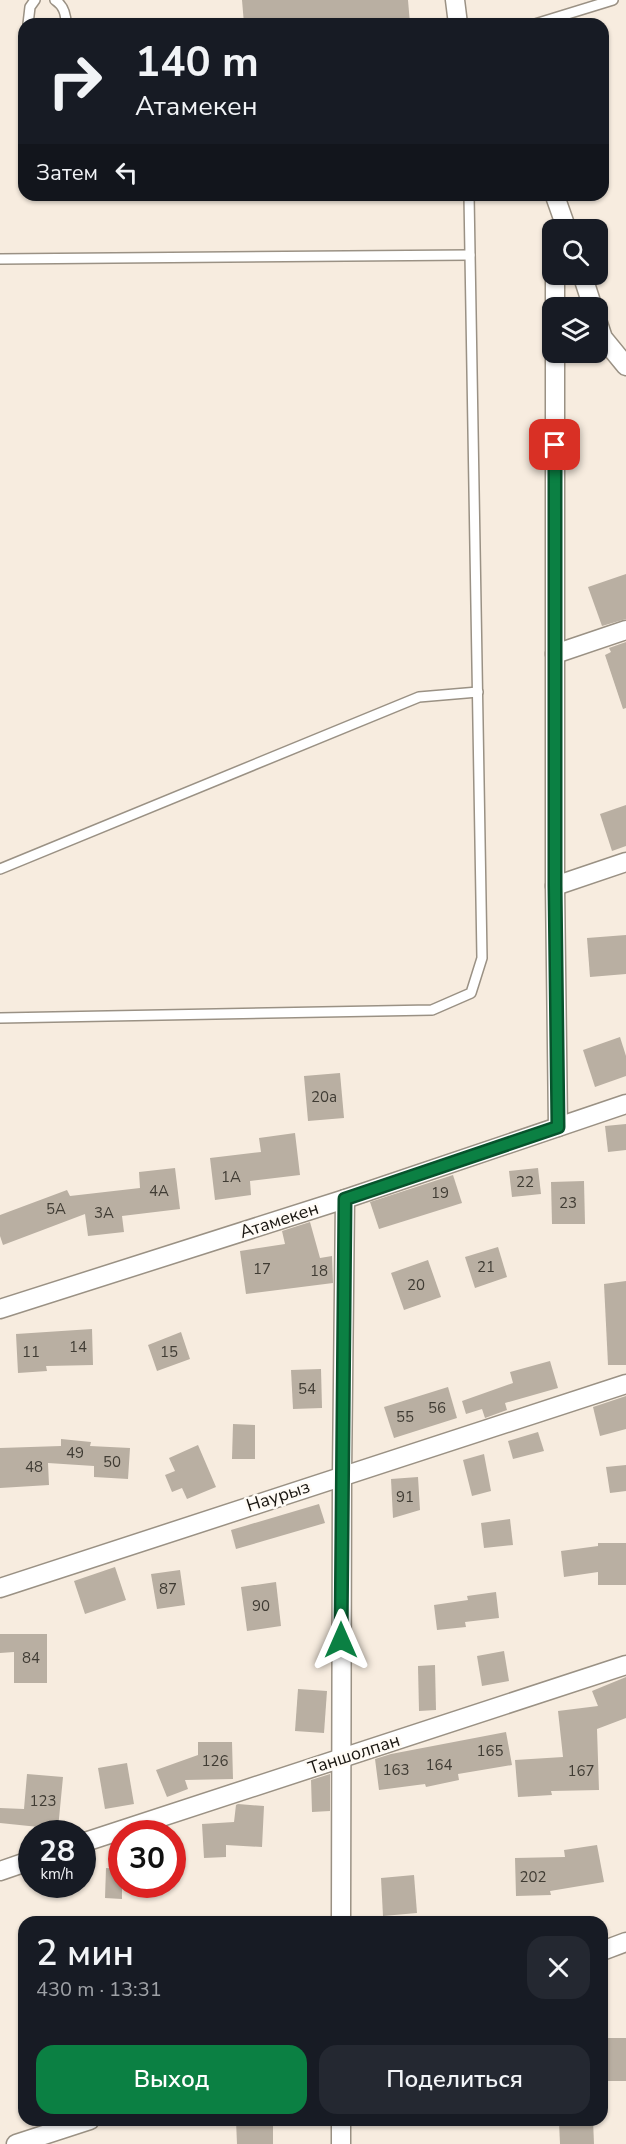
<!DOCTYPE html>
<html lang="ru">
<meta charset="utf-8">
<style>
body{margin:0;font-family:"Nunito Sans",sans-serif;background:#242831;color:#f1f3f6;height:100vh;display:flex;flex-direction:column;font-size:22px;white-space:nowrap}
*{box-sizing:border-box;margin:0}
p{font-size:20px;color:#9ea1a6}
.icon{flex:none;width:33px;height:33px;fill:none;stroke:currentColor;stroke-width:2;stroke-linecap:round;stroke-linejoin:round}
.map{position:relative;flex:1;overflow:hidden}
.drawer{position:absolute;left:18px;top:1916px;width:590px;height:210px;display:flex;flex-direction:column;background:#171b24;border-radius:18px;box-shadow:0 2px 4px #0004}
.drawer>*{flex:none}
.banner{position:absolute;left:18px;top:18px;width:591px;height:183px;border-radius:18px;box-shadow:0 2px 4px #0004;background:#171b24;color:#f1f3f6;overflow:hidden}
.tools{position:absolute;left:542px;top:219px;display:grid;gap:12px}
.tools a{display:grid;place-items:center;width:66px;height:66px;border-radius:12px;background:#171b24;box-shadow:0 2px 4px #0004;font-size:30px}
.speed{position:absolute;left:18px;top:1820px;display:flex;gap:12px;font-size:30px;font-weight:700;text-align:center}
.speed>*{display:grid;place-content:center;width:78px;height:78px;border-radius:50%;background:#171b24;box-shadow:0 2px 4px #0004;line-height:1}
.speed small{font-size:15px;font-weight:400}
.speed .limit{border:9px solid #d22;background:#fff;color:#111}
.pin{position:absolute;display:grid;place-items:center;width:51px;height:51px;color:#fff;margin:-26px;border-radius:12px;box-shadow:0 3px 9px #0006}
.me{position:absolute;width:66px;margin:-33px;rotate:0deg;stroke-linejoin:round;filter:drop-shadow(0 0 4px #0008)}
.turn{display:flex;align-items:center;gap:21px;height:126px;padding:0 18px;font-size:27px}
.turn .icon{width:78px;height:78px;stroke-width:2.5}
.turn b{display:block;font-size:42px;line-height:51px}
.then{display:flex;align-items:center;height:57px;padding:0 18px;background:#0003;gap:12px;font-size:22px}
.round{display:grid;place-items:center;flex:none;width:63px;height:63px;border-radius:18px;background:#242831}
.overview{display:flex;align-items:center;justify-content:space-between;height:102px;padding:0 18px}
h1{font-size:36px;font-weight:600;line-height:45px}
.cta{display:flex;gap:12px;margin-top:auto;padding:12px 18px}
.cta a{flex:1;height:69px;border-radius:18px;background:#0b8043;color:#fff;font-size:24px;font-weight:600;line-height:69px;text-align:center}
.cta a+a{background:#242831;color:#f1f3f6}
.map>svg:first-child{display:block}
</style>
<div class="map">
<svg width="626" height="2144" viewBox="0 0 626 2144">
<rect width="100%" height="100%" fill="#f7ecdf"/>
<g fill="#b9afa2">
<path d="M242,0H408L410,24H244Z"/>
<path d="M626,574V619L602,626L588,587Z"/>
<path d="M626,642V708L623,709L605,655L611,652L609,648Z"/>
<path d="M626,805V846L612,851L600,814Z"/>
<path d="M626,935V974L590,977L587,938Z"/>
<path d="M620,1037L626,1056V1076L595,1087L583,1050Z"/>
<path d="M340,1073L344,1118L308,1121L304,1076Z"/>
<path d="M626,1124V1150L608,1152L605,1126Z"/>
<path d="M295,1133L300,1175L250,1181L251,1195L215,1200L210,1158L261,1152L259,1138Z"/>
<path d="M175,1168L180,1209L122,1216L124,1232L88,1236L85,1214L3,1245L0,1236V1215L67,1190L70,1196L140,1188L139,1172Z"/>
<path d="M538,1168L541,1194L512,1197L509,1171Z"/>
<path d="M453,1175L462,1203L379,1229L370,1202Z"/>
<path d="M584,1181L585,1224H552L551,1182Z"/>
<path d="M310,1222L320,1258L332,1256L333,1283L246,1294L240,1251L285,1244L282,1231Z"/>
<path d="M498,1247L507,1277L475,1288L465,1257Z"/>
<path d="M428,1260L441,1297L404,1310L391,1273Z"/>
<path d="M626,1281V1365H608L604,1284Z"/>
<path d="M92,1329L93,1365L46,1366L47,1371L18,1373L16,1334Z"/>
<path d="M181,1332L190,1359L157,1371L148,1345Z"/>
<path d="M550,1361L558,1388L505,1403L507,1410L485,1418L482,1409L466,1414L462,1401L513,1383L510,1372Z"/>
<path d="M321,1369L322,1408L293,1409L291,1370Z"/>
<path d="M448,1387L457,1418L394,1438L384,1407Z"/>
<path d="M626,1396V1429L600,1436L593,1407Z"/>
<path d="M233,1424L255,1425V1459H232Z"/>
<path d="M538,1432L544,1451L513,1459L508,1441Z"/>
<path d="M61,1439L91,1442L90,1446L130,1448L128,1479L94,1477V1466L48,1463L49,1485L0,1488V1448L61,1446Z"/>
<path d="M198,1445L216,1487L187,1499L182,1488L172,1492L165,1475L175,1471L169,1458Z"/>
<path d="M484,1454L491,1491L472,1496L463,1460Z"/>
<path d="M626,1465V1491L610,1493L606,1467Z"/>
<path d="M418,1477L420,1510L393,1518L391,1479Z"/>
<path d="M319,1504L325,1523L236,1549L231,1530Z"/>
<path d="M510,1519L513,1545L484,1548L481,1523Z"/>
<path d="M598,1543H626V1585H598V1572L564,1577L561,1551L598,1546Z"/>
<path d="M115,1567L126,1600L85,1614L74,1581Z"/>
<path d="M180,1570L185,1605L157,1609L151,1574Z"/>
<path d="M276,1582L281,1626L247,1631L241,1587Z"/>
<path d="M496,1592L499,1618L465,1622L466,1627L437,1630L434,1605L468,1600L467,1596Z"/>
<path d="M0,1634H47V1683H14V1652L0,1653Z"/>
<path d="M504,1651L509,1681L482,1686L477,1656Z"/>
<path d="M435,1665L436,1710L419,1711L418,1666Z"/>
<path d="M626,1677V1718L597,1729L599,1790L551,1791L552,1795L518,1797L515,1760L563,1757L558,1711L598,1706L592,1691Z"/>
<path d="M298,1689L327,1691L324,1733L295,1731Z"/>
<path d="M506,1732L512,1765L458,1774L459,1780L426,1787L425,1784L379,1790L375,1759L391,1754Z"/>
<path d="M198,1742H232L233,1779L185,1780L188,1789L167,1797L156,1770L198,1755Z"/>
<path d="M127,1763L134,1804L105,1809L98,1768Z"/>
<path d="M27,1774L63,1777L58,1829L0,1823V1808L24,1809Z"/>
<path d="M330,1774V1811L312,1812L311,1780Z"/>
<path d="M238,1804L264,1806L262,1847L226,1845V1857L204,1858L202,1824L234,1822L236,1805Z"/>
<path d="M597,1845L604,1882L550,1891L551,1895L516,1896L515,1858L565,1857L564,1850Z"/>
<path d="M106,1868L122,1869V1899L105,1898Z"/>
<path d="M414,1875L417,1913L383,1916L381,1878Z"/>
<rect x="607" y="2038" width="19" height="43"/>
<path d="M236,2120H273V2144H237Z"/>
<path d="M593,2120L594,2144H560L559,2122Z"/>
</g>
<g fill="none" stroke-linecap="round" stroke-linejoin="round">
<defs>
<g id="lane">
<path d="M55,0C64,6 66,14 66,24"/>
<path d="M28,24L30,7L35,0"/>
<path d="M535,24L613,0"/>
<path d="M0,259L470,255"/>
<path d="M0,869L419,697L478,692"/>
<path d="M0,1018L432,1010L471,993L482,958L469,195"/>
</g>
<g id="street">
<path d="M455,0L458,24"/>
<path d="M555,196L567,230"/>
<path d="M582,274L593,308"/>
<path d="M555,308V274"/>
<path d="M597,320L603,338L626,366"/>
<path d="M555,352V886L558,1127"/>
<path d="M555,654L626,630"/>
<path d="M555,886L626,862"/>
<path d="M0,1309L345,1199L626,1104"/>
<path d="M0,1588L626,1384"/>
<path d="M82,1843L626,1665"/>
<path d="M0,1871L32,1860"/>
<path d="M341,1922L342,1475L345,1199"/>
<path d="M602,1951L626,1942"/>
<path d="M16,2144L90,2120"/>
<path d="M341,2144V2120"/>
</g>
</defs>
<use href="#lane" stroke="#9a9184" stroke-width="12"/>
<use href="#street" stroke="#9a9184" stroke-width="21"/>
<use href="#lane" stroke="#fff" stroke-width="9"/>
<use href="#street" stroke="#fff" stroke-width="18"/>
</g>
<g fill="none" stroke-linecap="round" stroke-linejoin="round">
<defs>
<path id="route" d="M341,1640L345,1199L558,1127L555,886V445"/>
</defs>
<use href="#route" stroke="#07532c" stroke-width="15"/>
<use href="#route" stroke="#0b8043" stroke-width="10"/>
</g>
<g text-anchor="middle" stroke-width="5" stroke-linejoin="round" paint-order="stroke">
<g font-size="15" fill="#403c34">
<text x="324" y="1102">20а</text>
<text x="231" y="1182">1А</text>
<text x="525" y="1187">22</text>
<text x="159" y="1196">4А</text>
<text x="440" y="1198">19</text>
<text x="568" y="1208">23</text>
<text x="56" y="1214">5А</text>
<text x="104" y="1218">3А</text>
<text x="486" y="1272">21</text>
<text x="262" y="1274">17</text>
<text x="319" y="1276">18</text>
<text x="416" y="1290">20</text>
<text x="78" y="1352">14</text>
<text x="31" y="1357">11</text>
<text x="169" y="1357">15</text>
<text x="307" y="1394">54</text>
<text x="437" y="1413">56</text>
<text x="405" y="1422">55</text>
<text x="75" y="1458">49</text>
<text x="112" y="1467">50</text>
<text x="34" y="1472">48</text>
<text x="405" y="1502">91</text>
<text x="168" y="1594">87</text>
<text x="261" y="1611">90</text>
<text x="31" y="1663">84</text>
<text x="490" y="1756">165</text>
<text x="215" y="1766">126</text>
<text x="439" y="1770">164</text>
<text x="396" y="1775">163</text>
<text x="581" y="1776">167</text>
<text x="43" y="1806">123</text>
<text x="533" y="1882">202</text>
</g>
<g font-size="18" fill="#181510" stroke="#fffbf5">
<text transform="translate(279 1220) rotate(-18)" y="6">Атамекен</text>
<text transform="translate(278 1496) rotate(-18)" y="6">Наурыз</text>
<text transform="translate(354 1754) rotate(-18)" y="6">Таншолпан</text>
</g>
</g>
</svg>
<div class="tools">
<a><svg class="icon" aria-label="search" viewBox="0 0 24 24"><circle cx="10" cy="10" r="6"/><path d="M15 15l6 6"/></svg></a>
<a><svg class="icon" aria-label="layers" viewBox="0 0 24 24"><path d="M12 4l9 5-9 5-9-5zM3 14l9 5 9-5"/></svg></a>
</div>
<div class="speed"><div>28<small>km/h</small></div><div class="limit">30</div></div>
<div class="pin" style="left:555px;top:445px;background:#d93025"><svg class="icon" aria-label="arrive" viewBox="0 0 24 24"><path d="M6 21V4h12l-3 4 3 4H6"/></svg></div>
<svg class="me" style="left:341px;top:1640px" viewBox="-20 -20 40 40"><path d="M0-17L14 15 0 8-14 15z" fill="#0b8043" stroke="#fff" stroke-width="4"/></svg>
<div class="banner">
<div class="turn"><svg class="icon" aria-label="right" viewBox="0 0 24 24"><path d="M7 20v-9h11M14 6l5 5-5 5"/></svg><div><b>140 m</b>Атамекен</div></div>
<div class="then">Затем<svg class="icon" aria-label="left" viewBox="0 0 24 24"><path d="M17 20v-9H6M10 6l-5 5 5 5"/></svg></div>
</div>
<section class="drawer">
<div class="overview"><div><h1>2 мин</h1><p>430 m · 13:31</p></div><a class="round"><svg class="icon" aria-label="close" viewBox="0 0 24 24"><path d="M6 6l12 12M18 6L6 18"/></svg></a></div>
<div class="cta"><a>Выход</a><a>Поделиться</a></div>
</section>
</div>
